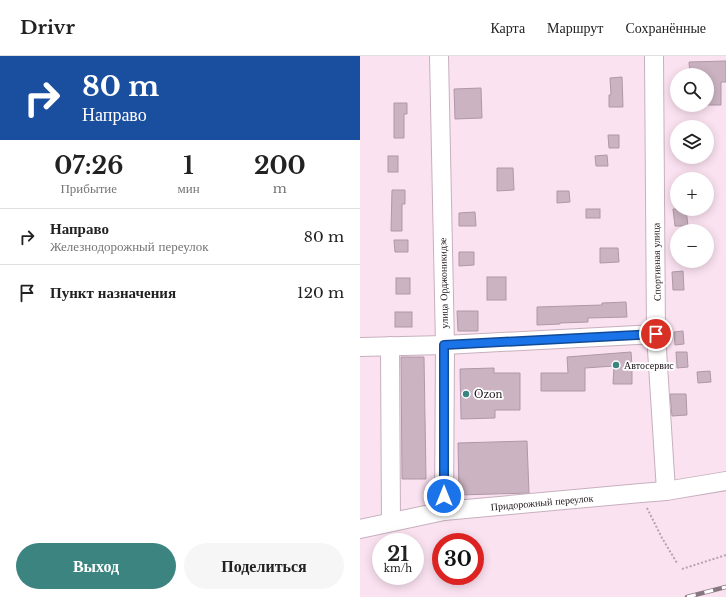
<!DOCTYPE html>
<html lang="ru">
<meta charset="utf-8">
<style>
body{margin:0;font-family:"Libre Baskerville",serif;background:#f6f6f6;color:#222;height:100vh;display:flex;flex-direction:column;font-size:15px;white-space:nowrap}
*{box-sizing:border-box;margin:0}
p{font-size:13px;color:#767676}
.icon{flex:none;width:22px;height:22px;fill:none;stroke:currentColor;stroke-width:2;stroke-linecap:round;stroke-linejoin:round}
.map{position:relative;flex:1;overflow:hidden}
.panel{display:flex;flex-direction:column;background:#fff;width:360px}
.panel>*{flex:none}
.guide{background:#1a4fa0;color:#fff;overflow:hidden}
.tools{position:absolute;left:310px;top:12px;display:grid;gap:8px}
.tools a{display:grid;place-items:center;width:44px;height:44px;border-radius:50%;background:#fff;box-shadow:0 2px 10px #0003;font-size:20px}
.speed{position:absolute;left:12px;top:477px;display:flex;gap:8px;font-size:20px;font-weight:700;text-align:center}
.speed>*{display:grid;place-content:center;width:52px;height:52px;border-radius:50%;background:#fff;box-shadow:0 2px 10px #0003;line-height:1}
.speed small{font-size:10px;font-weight:400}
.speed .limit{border:6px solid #d22;background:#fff;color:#111}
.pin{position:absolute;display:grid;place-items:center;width:34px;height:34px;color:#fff;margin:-17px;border:2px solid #fff;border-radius:50%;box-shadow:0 1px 4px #0007}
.me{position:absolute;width:44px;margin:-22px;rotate:0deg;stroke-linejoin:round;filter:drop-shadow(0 0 3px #0008)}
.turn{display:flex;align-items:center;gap:14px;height:84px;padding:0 16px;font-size:18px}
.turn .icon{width:52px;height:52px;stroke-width:2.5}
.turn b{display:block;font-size:28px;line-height:34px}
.eta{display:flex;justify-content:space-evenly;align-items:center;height:68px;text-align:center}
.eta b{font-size:24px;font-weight:800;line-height:28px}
.button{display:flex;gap:8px;margin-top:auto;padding:8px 16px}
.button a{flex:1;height:46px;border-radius:24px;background:#3c847f;color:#fff;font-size:16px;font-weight:800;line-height:46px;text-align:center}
.button a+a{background:#f6f6f6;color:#222}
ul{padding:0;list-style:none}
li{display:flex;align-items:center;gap:12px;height:56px;padding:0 16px;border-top:1px solid #e0e0e0}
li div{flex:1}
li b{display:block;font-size:15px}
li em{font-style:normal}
header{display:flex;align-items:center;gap:24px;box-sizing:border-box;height:56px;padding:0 20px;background:#fff;border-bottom:1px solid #e0e0e0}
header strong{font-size:19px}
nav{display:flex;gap:22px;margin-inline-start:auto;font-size:14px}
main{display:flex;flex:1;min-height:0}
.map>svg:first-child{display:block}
</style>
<header>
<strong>Drivr</strong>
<nav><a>Карта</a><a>Маршрут</a><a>Сохранённые</a></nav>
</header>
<main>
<section class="panel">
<div class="guide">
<div class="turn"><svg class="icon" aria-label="right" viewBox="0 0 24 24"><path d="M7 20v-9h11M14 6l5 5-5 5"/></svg><div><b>80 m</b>Направо</div></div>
</div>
<div class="eta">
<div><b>07:26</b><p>Прибытие</p></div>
<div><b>1</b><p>мин</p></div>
<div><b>200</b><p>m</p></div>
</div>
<ul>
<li><svg class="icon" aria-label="right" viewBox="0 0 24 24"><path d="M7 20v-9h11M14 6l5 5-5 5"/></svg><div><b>Направо</b><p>Железнодорожный переулок</p></div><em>80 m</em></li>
<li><svg class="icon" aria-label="arrive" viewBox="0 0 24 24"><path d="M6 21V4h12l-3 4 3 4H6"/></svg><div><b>Пункт назначения</b></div><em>120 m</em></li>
</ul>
<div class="button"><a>Выход</a><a>Поделиться</a></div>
</section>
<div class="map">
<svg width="366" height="541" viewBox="0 0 366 541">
<rect width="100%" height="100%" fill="#fbe2f1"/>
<g fill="#cbb3c2" stroke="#af98a7">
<path d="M366,5V26H361V49H347V19H330L329,6Z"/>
<path d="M262,21L263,51H249V39H251L250,22Z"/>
<path d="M121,32L122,62L95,63L94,33Z"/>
<path d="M34,47H47V58H44V82H34Z"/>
<path d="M248,79H259V92H249Z"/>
<path d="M247,99L248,110H236L235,100Z"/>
<rect x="28" y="100" width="10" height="16"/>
<path d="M137,112H153L154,134L137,135Z"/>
<path d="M32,134H45V148H42V175H31Z"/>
<path d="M197,135H209L210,146L197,147Z"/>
<rect x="226" y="153" width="14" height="9"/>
<path d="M313,153H326L328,170H315Z"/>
<path d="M115,156L116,170H99V157Z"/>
<path d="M34,184H48V196H35Z"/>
<path d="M240,192H258L259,206L240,207Z"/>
<path d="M99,196H114V209L99,210Z"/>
<path d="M323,215L324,234H313L312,216Z"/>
<rect x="127" y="221" width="19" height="23"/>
<rect x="36" y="222" width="14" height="16"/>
<path d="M266,246L267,261L228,262V266L200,267V268L177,269V251L242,249V247Z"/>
<path d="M97,255H118V275H98Z"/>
<rect x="35" y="256" width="17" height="15"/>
<path d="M323,275L324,288L315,289L314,276Z"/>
<path d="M271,296L272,310V328H253L254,310L225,312V335H181V317H208L207,301Z"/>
<path d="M316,296H327L328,311L317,312Z"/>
<path d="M41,301H64L66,423H42Z"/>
<path d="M134,312V317H160V354H135V362L101,363L100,313Z"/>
<path d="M350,315L351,326L338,327L337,316Z"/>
<path d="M310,338H326L327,359L312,360Z"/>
<path d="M167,385L169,437L99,439L98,387Z"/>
</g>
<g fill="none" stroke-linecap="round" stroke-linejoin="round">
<defs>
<g id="minor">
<path d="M79,0L85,289L84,455"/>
<path d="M294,0L296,278L306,435"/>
<path d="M30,290L31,466"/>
<path d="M0,291L85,289L296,278"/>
<path d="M0,473L84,455L281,437L306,435L366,425"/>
</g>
</defs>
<use href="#minor" stroke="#c7b0be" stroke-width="20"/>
<g stroke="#b6a2ae" stroke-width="2" stroke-dasharray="2 2" stroke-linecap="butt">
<path d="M287,452L302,482L317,507"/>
<path d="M322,513L366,499"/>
</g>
<use href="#minor" stroke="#fff" stroke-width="18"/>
<defs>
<path id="rail" d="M327,541L366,531"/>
</defs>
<use href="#rail" stroke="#877781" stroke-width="4.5"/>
<use href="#rail" stroke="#fff" stroke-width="3" stroke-dasharray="9" stroke-linecap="butt"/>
</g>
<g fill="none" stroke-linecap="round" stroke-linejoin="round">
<defs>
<path id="route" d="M84,440V289L296,278"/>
</defs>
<use href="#route" stroke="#114b97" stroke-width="10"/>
<use href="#route" stroke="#1a73e8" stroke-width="7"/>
</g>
<g fill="#3c847f" stroke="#fff" stroke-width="1.5">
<circle cx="256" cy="309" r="4"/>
<circle cx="106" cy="338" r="4"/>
</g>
<g text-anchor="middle" stroke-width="3.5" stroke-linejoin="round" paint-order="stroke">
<g font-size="10" fill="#1b1318" stroke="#fff">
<text transform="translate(296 206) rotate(-91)" y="4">Спортивная улица</text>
<text transform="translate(83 227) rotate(-91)" y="4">улица Орджоникидзе</text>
<text transform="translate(182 446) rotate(-5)" y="4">Придорожный переулок</text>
</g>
<g font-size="10" fill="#1b1318" stroke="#fff" text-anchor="start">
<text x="264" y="313">Автосервис</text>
<text x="114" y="342">Ozon</text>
</g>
</g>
</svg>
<div class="tools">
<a><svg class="icon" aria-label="search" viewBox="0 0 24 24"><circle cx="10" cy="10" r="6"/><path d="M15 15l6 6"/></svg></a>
<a><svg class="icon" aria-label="layers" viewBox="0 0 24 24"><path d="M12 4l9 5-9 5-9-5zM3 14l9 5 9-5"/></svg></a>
<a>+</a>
<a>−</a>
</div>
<div class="speed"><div>21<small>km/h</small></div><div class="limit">30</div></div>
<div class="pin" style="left:296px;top:278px;background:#d93025"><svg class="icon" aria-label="arrive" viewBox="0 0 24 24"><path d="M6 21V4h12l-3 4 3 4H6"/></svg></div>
<svg class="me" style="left:84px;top:440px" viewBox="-20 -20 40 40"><circle r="17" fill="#1a73e8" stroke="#fff" stroke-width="3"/><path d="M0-11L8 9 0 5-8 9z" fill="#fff"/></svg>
</div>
</main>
